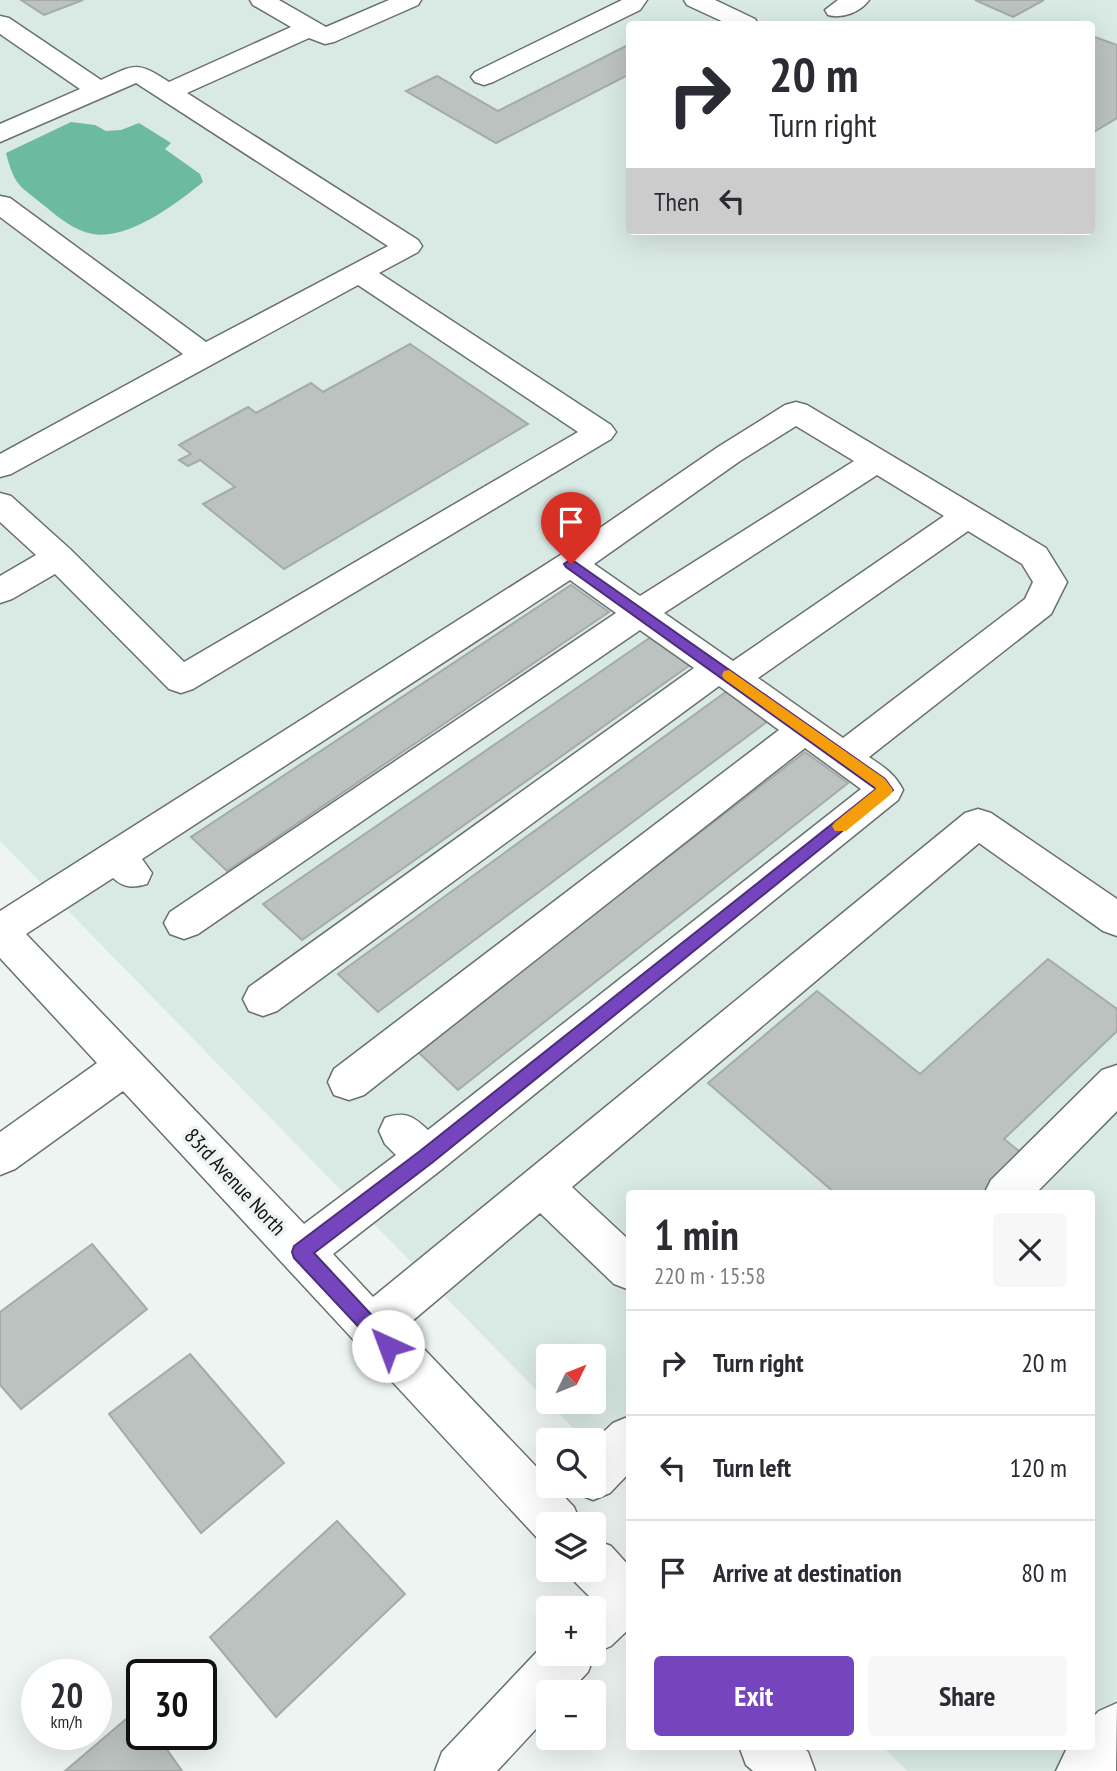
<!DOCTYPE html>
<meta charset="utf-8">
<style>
body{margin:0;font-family:"PT Sans Narrow",sans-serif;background:#f7f7f7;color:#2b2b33;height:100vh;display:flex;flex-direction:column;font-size:26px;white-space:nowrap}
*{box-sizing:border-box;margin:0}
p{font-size:23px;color:#7c7c81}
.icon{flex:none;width:38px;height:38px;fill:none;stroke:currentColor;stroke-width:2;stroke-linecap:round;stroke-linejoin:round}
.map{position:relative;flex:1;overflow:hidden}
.panel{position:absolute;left:626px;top:1190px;width:469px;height:560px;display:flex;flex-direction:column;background:#fff;border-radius:7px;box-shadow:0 7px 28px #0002}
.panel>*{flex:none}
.top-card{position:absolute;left:626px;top:21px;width:469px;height:214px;border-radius:7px;box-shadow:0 7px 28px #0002;background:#fff;color:#2b2b33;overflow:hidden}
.needle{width:46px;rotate:47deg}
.controls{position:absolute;left:536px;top:1344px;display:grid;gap:14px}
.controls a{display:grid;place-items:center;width:70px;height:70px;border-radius:7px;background:#fff;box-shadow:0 7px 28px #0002;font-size:35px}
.speed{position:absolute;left:21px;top:1659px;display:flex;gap:14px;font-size:35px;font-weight:700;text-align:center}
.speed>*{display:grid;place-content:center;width:91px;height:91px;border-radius:50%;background:#fff;box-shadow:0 7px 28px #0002;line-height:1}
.speed small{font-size:18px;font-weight:400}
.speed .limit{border:4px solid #111;border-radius:10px;background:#fff;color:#111}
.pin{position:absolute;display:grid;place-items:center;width:60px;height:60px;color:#fff;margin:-72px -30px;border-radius:50% 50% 50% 0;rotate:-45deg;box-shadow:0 0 7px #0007}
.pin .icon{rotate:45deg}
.me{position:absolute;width:77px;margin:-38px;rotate:317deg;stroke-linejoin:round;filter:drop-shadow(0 0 5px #0008)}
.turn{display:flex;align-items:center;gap:24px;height:147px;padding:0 28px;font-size:32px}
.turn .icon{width:91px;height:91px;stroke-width:2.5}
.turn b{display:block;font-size:49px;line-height:60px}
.then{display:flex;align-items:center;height:66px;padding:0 28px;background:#0003;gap:14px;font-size:26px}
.round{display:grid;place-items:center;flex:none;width:74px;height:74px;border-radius:7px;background:#f7f7f7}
.overview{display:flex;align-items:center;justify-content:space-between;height:119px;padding:0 28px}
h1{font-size:42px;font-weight:700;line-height:52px}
.action{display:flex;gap:14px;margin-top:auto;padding:14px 28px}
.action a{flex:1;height:80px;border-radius:7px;background:#7545bd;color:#fff;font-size:28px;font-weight:700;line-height:80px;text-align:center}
.action a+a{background:#f7f7f7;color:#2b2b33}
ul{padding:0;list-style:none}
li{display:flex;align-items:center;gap:21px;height:105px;padding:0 28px;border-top:2px solid #e1e1e2}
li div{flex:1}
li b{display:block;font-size:26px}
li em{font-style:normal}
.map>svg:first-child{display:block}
</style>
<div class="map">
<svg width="1117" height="1771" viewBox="0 0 1117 1771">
<rect width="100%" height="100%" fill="#edf4f1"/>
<path fill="#d9e9e3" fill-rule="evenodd" d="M0,0H1117V1771H907L883,1747L1092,1746V1194H630V1487L593,1449V1440H585L0,841ZM630,24H1092V231H630ZM548,1356H593V1402H548Z"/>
<path fill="#6cbaa0" d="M71,122L95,125L106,131L121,130L139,123L171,143L165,149L200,174L203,182C176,204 129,240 93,234C75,231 59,218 46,207C19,185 15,187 6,153Z"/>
<g fill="#bbc2bf" stroke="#a4aba8" stroke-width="2">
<path d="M21,0H83L44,15Z"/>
<path d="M975,0H1044L1013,17Z"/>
<path d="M1092,36L1117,45V118L1092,133Z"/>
<path d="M630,44V74L496,143L406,91L437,76L498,111Z"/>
<path d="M410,344L528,424L284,569L203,504L235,487L200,460L188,466L179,460L191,454L179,445L248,407L256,413L311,383L323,392Z"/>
<path d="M571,585L609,612L227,871L191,837Z"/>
<path d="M651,637L690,665L302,940L263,904Z"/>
<path d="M727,691L768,721L378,1012L338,974Z"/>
<path d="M805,752L848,783L458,1090L416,1050Z"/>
<path d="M1048,959L1117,1009V1031L1004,1139L1024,1155L984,1194H836L708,1083L817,991L920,1074Z"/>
<path d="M92,1244L147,1309L21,1409L0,1385V1312Z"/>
<path d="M190,1354L284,1463L201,1533L109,1414Z"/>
<path d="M337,1521L405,1594L276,1717L210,1637Z"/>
<path d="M139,1708L142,1713V1734H156L182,1771H65Z"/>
</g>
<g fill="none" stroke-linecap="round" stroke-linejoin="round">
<defs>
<g id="minor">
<path d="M250,0H279L326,27L389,0H421L418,5L334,42L325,44L309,38L187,93L418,240L422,246L418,252L379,273L611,425L616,432L611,439L193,689L181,693L169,689L55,574L12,599L0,603V576L36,555L0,522V493L11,496L70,549L184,662L578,432L358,285L11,474L0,477V454L183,354L0,217V196L10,198L206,342L388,246L136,83L0,142V124L80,89L0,34V16L9,18L101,80C136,64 136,61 169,82L291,27L253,5Z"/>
<path d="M622,0H647L640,10L493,82L484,85L475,82L471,77L475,72Z"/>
<path d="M684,0H715L755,19L758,24H728L687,5Z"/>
<path d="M838,0H869C861,12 842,19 828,15L825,10Z"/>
<path d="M796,402L807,405L1046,548L1067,582L1051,614L869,757C884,767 895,774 903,790L898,800L441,1170L333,1254L373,1297L965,813L978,809L991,813L1117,899V936L1103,931L979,843L572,1187L630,1241V1290L614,1284L540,1213L404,1328L548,1479V1486H554L574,1507L581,1524H548V1545L540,1541L123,1091L15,1169L0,1175V1132L97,1063L0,958V911L559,556L718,447L785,405ZM796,426L854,461L640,596L594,564L740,461ZM877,475L944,516L733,661L664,613ZM968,531L1022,564L1033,582L1025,599L843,738L758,678ZM570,580L616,613L170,912L164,923L170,934L184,939L198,934L640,630L694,668L249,987L243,999L249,1011L263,1016L277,1011L719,686L779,730L334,1069L328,1082L334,1095L349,1100L364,1095L805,748L861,789L428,1130C413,1116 405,1111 385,1118L379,1131L385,1144L396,1155L304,1224L26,934L113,878C124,888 133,888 147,884L152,873L142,859Z"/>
<path d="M1117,1065V1111L1035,1194H984L991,1180L1102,1070Z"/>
<path d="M630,1416V1472L610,1493L593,1500L576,1493L573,1486H593V1442L613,1423Z"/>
<path d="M593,1539L611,1546L630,1567V1628L611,1646L595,1653L588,1672L569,1692H548V1716L497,1771H435L442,1752L548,1640V1654H593V1608H577L589,1596L575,1582L571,1570H593Z"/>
<path d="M1117,1703L1116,1771H1056L1068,1746H1092V1718L1099,1711Z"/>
<path d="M739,1746H802L808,1752L815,1771H753L746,1765Z"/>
</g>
</defs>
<use href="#minor" stroke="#69706d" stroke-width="3"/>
<use href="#minor" fill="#fff" fill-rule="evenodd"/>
</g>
<path fill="#7545bd" stroke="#4c2d7b" stroke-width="2" d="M571,559L885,779L893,790L433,1162L314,1253L395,1340L398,1346L395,1352L388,1355L382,1352L294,1258L292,1252L294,1246L420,1151L876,789L566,567L564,564Z"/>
<path fill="#f59e0b" d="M729,670L885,779L893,790L890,795L846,831H835L832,826L835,822L876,789L875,787L724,679L722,675L724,671Z"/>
<g text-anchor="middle" stroke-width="7" stroke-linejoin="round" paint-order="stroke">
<g font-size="21" fill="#121514" stroke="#edf4f1">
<text transform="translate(235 1182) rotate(47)" y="7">83rd Avenue North</text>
</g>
</g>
</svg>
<div class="controls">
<a><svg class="needle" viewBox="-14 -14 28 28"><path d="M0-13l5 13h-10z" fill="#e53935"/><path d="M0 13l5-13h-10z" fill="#7c7c81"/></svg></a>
<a><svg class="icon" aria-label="search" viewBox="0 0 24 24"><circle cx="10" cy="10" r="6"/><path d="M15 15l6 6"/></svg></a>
<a><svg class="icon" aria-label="layers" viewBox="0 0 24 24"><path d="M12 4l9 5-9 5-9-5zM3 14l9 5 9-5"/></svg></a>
<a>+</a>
<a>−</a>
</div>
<div class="speed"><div>20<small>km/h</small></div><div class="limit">30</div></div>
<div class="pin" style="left:571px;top:564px;background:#d93025"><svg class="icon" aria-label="arrive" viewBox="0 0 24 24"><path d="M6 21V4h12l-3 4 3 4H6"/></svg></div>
<svg class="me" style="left:388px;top:1346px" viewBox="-20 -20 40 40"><circle r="19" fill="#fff"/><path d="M0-13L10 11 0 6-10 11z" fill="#7545bd"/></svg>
<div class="top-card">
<div class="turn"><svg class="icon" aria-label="right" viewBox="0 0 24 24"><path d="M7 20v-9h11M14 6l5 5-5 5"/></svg><div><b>20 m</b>Turn right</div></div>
<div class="then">Then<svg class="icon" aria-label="left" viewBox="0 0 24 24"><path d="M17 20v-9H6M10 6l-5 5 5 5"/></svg></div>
</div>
<section class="panel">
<div class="overview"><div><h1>1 min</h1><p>220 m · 15:58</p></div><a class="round"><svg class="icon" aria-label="close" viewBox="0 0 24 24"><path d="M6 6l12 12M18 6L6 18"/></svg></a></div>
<ul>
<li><svg class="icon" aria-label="right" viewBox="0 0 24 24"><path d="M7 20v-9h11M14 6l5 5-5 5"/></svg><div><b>Turn right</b></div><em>20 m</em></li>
<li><svg class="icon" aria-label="left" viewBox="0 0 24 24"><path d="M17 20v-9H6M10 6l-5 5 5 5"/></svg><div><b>Turn left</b></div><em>120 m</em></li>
<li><svg class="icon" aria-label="arrive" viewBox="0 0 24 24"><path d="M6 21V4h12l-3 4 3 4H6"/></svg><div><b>Arrive at destination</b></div><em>80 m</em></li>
</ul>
<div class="action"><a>Exit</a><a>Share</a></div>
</section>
</div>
